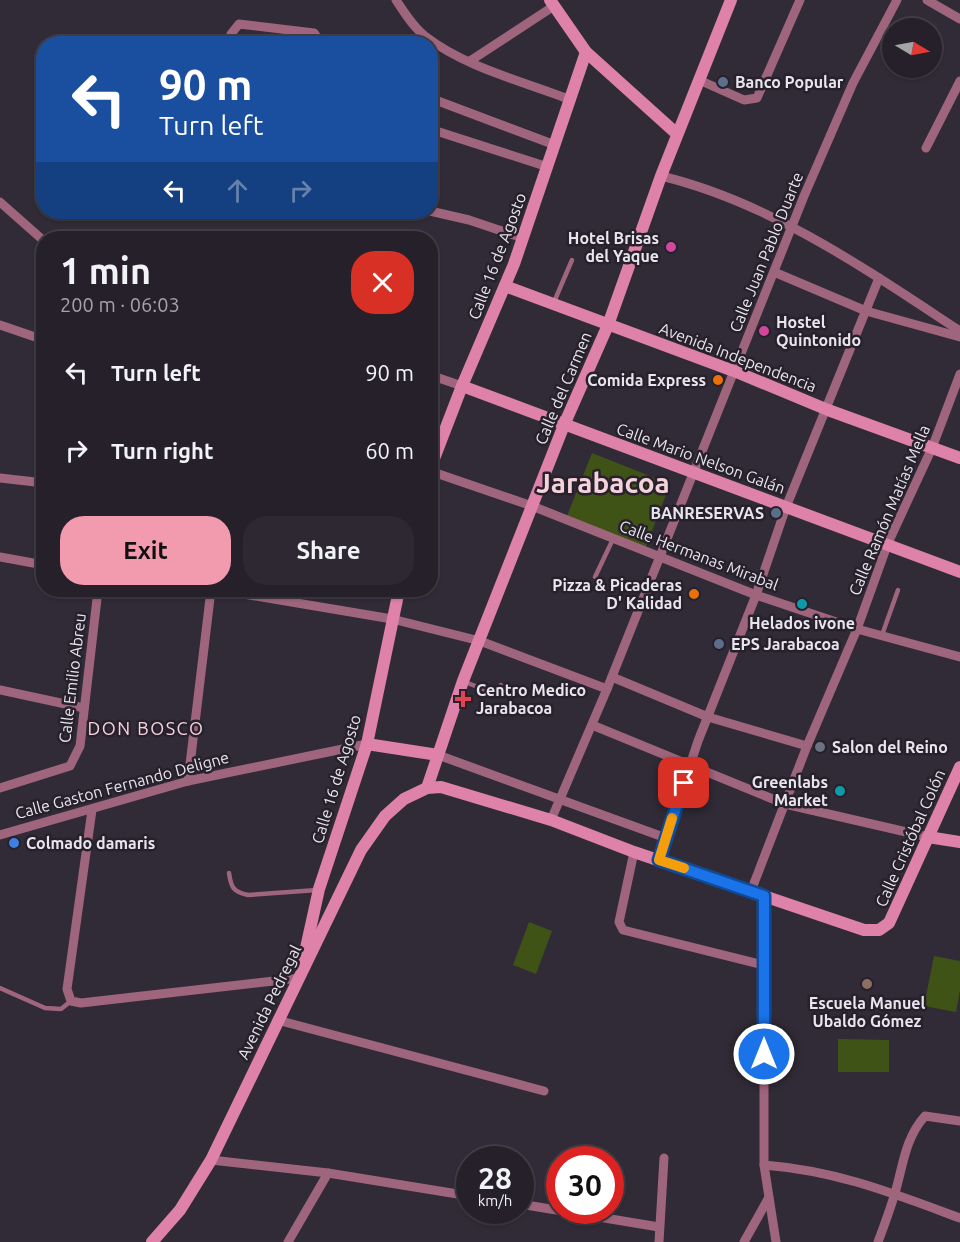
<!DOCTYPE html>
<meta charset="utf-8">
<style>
body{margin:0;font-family:Ubuntu,sans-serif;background:#2d2831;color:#f1f3f6;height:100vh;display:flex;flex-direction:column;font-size:22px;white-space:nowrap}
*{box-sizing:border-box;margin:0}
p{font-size:20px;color:#a3a3a8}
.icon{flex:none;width:33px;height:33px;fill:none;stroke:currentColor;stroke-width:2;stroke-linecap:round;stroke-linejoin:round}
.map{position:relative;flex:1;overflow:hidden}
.sheet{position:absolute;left:36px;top:231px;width:402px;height:366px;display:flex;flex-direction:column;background:#252029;border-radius:24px;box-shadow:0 2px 4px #0004,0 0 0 2px #423e46}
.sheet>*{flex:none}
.guide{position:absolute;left:36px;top:36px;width:402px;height:183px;border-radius:24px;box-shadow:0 2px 4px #0004,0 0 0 2px #423e46;background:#1a4fa0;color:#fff;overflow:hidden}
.needle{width:39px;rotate:100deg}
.buttons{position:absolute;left:882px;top:18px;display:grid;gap:12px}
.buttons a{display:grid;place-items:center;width:60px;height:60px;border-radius:50%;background:#252029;box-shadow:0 2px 4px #0004,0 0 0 2px #423e46;font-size:30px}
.speed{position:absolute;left:456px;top:1146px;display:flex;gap:12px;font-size:30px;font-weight:700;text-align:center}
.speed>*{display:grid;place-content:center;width:78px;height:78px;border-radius:50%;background:#252029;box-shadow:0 2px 4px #0004,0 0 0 2px #423e46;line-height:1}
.speed small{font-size:15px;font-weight:400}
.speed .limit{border:9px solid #d22;background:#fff;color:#111}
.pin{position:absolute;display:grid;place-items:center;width:51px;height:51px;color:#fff;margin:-26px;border-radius:12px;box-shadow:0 3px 9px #0006}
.me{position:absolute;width:66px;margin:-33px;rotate:0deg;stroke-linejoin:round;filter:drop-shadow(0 0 4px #0008)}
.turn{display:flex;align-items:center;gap:21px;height:126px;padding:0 24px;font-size:27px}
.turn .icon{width:78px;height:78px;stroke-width:2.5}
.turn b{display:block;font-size:42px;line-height:51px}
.lanes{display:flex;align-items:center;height:57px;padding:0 24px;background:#0003;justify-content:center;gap:30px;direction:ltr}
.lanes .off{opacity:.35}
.round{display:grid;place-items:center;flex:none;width:63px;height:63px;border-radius:24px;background:#2d2831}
.head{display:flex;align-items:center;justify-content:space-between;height:102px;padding:0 24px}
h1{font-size:36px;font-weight:600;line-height:45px}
.action{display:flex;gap:12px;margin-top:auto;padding:12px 24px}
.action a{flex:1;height:69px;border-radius:24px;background:#f29aae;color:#111;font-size:24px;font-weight:600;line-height:69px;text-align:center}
.action a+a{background:#2d2831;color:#f1f3f6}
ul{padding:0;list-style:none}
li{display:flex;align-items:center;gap:18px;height:78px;padding:0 24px}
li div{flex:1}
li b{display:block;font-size:22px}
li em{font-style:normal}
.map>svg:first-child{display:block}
</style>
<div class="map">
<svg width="960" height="1242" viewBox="0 0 960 1242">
<rect width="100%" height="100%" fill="#312b37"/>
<g fill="#405316">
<path d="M592,453L670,484L646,547L567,516Z"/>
<path d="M529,922L552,931L536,974L513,965Z"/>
<path d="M934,956L960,961V990L956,1012L924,1006Z"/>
<path d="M838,1039L889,1040V1072H838Z"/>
</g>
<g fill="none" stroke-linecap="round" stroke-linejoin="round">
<g stroke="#9f657d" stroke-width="4.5">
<path d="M554,302L572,260"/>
<path d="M595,577L613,539"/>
<path d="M882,635L898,590"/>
<path d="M463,681L497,695L501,685"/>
<path d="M229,873C231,887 233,892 248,895L317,890"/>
<path d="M0,988L45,1008L61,1009L71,1001"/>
</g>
<g stroke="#9f657d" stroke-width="9">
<path d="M396,0C404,12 413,27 425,36C466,68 523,81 571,100"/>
<path d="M927,0L960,19"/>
<path d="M231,44V34L239,24L314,33L322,44"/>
<path d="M470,61L554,6"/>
<path d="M699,80L744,100L757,98L800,0"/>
<path d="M430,98L555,145"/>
<path d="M430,129L548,167"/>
<path d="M926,148L960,81"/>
<path d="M661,176C770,202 867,270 960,331"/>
<path d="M0,202L44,241"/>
<path d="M430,211L469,220L523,238"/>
<path d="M774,272L866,311L960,337"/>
<path d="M0,325L44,340"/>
<path d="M430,375L462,386"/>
<path d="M430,471L532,506L756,595L857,629L960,657"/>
<path d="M0,478L44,483"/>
<path d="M0,557L44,565"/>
<path d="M220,590L392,619L480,641L607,689"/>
<path d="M612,677L708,717L807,746"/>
<path d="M0,690L84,708"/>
<path d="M592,725L785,804L928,837"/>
<path d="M438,755L666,838"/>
<path d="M188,781L211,590"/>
<path d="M0,788L70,766L80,746L98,590"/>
<path d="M92,810L67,989L71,1001L81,1003L300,978"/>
<path d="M551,820L607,689L804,196L853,83L897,0"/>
<path d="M0,835L188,781L367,744"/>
<path d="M634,852L619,922L623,930L763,965"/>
<path d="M659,860L698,741L756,595L786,507L879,278"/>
<path d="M751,891L807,746L857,629L888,543L932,448L960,374"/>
<path d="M764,896V1165L776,1242"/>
<path d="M277,1020L544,1091"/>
<path d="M211,1160L328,1173L470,1196"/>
<path d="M764,1165C838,1171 892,1193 960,1218"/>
<path d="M520,1204L659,1227"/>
<path d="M288,1242L328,1173"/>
<path d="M659,1242L664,1158"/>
<path d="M744,1242L768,1199"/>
<path d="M878,1242C884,1226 890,1210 895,1193C903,1166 905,1138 925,1116L960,1121"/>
</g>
<g stroke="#df82a9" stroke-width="12">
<path d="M550,0L586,52L677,134"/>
<path d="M505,286L734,371L828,410L960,458"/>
<path d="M462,386L960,572"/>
<path d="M430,469L462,386L514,264L586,52"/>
<path d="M367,744L438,755"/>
<path d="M427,788L463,681L564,425L608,325L661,176L731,0"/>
<path d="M928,837L960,842"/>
<path d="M304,957L319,889L367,744L399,590"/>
<path d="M152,1242L180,1210L211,1160L361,850L385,816L404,799L427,788L441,787L551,820L634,852L864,930H879L889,923L960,767"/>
</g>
</g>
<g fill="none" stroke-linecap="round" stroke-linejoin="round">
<defs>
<path id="route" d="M684,783L659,860L764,896V1054"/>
</defs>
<use href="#route" stroke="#114b97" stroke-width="15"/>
<use href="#route" stroke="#1a73e8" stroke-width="10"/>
<path stroke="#f59e0b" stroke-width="10" d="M672,818L659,860L684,868"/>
</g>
<g fill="#5c6f8a" stroke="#27212d" stroke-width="2">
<circle cx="723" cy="82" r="6"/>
<circle cx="776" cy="513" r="6"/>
<circle cx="719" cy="644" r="6"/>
</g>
<g fill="#d1479c" stroke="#27212d" stroke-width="2">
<circle cx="671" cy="247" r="6"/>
<circle cx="764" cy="331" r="6"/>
</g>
<g fill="#e8710a" stroke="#27212d" stroke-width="2">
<circle cx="718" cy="380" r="6"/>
<circle cx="694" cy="594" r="6"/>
</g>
<g fill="#0f9aa8" stroke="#27212d" stroke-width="2">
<circle cx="802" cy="604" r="6"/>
<circle cx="840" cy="791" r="6"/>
</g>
<path fill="#e0444e" stroke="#27212d" stroke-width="2" d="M460 690h6v6h6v6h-6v6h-6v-6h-6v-6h6z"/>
<circle fill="#6b7280" stroke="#27212d" stroke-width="2" cx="820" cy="747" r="6"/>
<circle fill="#3f7fe0" stroke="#27212d" stroke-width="2" cx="14" cy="843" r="6"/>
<circle fill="#8d6e63" stroke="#27212d" stroke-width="2" cx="867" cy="984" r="6"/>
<g text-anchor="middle" stroke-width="5" stroke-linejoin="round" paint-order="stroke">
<g font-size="16" font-weight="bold" fill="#e9e5ed" stroke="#27212d" text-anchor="start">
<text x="735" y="88">Banco Popular</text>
<text x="659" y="244" text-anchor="end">Hotel Brisas<tspan x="659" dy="18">del Yaque</tspan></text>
<text x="776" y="328">Hostel<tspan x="776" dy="18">Quintonido</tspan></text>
<text x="706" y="386" text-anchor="end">Comida Express</text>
<text x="764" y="519" text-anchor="end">BANRESERVAS</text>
<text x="682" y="591" text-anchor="end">Pizza &amp; Picaderas<tspan x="682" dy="18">D' Kalidad</tspan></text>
<text x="802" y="629" text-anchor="middle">Helados ivone</text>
<text x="731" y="650">EPS Jarabacoa</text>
<text x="476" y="696">Centro Medico<tspan x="476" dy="18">Jarabacoa</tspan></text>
<text x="832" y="753">Salon del Reino</text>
<text x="828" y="788" text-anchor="end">Greenlabs<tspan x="828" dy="18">Market</tspan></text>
<text x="26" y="849">Colmado damaris</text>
<text x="867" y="1009" text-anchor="middle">Escuela Manuel<tspan x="867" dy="18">Ubaldo Gómez</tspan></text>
</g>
<g font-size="16" fill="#e9e5ed" stroke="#27212d">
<text transform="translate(766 252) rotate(-68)" y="6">Calle Juan Pablo Duarte</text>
<text transform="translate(497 256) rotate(-69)" y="6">Calle 16 de Agosto</text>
<text transform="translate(738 357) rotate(21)" y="6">Avenida Independencia</text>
<text transform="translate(563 388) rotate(-67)" y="6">Calle del Carmen</text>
<text transform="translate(701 458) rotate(20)" y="6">Calle Mario Nelson Galán</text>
<text transform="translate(889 510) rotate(-67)" y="6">Calle Ramón Matías Mella</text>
<text transform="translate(699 555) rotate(21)" y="6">Calle Hermanas Mirabal</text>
<text transform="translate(72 678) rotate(-83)" y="6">Calle Emilio Abreu</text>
<text transform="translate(336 779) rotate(-73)" y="6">Calle 16 de Agosto</text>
<text transform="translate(122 785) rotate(-15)" y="6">Calle Gaston Fernando Deligne</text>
<text transform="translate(910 838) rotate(-66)" y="6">Calle Cristóbal Colón</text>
<text transform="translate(269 1002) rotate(-64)" y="6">Avenida Pedregal</text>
</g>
<g font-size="18" letter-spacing="1.5" fill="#f6d3d9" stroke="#27212d">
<text x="146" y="735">DON BOSCO</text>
</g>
<g font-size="28" font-weight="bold" fill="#f6d3d9" stroke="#27212d">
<text x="603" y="493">Jarabacoa</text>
</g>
</g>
</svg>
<div class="buttons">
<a><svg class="needle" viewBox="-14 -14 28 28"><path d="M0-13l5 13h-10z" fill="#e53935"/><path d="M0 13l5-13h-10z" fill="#a3a3a8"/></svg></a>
</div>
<div class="speed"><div>28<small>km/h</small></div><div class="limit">30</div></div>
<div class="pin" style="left:684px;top:783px;background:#d93025"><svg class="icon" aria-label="arrive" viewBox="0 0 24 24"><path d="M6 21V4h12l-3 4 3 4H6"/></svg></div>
<svg class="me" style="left:764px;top:1054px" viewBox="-20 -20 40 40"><circle r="17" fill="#1a73e8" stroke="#fff" stroke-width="3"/><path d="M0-11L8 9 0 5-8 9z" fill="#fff"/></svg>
<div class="guide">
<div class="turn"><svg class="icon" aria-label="left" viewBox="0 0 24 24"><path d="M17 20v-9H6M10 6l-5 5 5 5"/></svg><div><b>90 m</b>Turn left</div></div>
<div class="lanes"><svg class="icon" aria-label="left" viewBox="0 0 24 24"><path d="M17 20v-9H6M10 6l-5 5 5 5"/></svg><svg class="icon off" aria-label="ahead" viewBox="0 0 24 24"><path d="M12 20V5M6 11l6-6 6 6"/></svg><svg class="icon off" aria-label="right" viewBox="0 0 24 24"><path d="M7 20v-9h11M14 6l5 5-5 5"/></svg></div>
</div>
<section class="sheet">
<div class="head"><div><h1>1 min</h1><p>200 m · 06:03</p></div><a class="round" style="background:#d93025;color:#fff"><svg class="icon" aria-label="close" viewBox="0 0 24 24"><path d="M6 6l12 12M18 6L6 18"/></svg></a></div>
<ul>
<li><svg class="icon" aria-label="left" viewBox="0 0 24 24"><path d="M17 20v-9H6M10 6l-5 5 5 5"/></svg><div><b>Turn left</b></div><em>90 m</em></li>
<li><svg class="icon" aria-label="right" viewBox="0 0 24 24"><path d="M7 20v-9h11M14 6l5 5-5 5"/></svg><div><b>Turn right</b></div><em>60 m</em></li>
</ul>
<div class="action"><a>Exit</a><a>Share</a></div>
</section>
</div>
